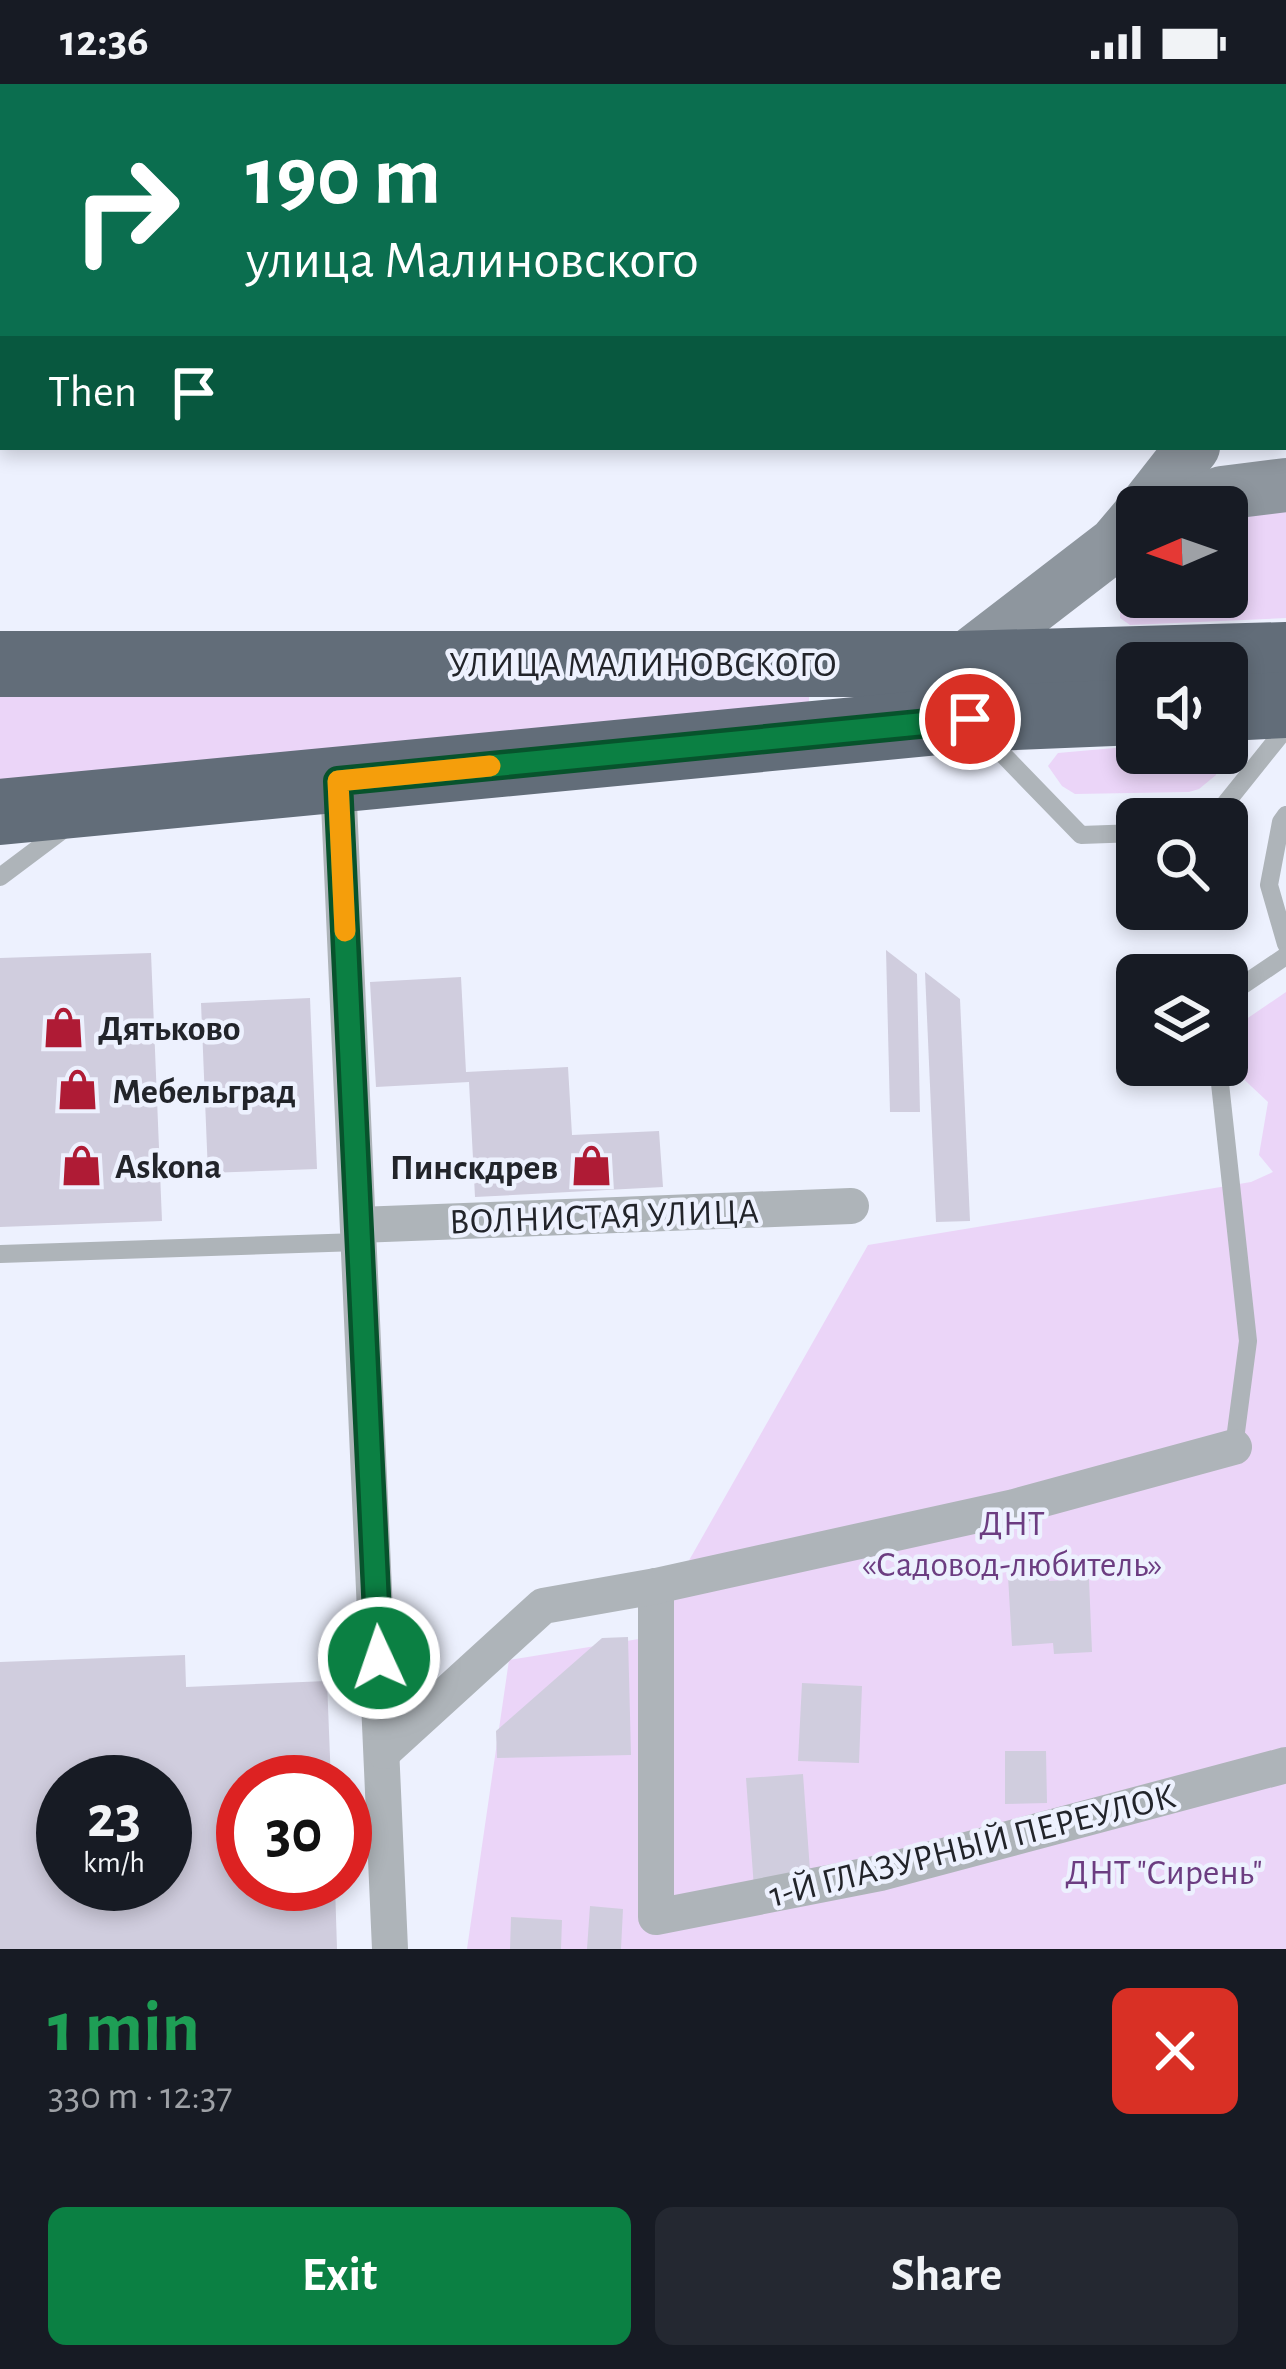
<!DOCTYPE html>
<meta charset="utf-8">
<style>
body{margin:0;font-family:"Alegreya Sans",sans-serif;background:#242831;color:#f1f3f6;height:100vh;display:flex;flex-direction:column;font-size:45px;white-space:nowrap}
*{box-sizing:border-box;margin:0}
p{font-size:39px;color:#9ea1a6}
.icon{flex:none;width:66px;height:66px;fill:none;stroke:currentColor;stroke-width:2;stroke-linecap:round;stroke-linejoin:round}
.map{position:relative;height:1865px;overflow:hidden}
.side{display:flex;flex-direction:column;background:#171b24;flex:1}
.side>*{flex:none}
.hud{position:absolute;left:0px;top:0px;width:1287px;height:366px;box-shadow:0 6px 18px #0003;background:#0b6e4f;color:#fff;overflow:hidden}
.needle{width:78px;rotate:268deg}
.buttons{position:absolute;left:1116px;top:402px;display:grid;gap:24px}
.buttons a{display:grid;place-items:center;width:132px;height:132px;border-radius:18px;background:#171b24;box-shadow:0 6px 18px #0003;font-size:60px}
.speed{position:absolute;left:36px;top:1671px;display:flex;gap:24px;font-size:60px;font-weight:700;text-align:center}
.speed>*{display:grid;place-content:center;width:156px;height:156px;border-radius:50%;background:#171b24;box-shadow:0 6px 18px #0003;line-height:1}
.speed small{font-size:30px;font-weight:400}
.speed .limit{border:18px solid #d22;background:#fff;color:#111}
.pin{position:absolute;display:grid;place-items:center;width:102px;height:102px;color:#fff;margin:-51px;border:6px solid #fff;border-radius:50%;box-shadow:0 3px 12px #0007}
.me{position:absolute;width:132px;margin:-66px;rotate:357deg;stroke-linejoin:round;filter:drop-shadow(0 0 9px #0008)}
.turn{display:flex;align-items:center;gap:42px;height:252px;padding:0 48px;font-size:54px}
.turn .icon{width:156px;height:156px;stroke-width:2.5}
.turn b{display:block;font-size:84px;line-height:102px}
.then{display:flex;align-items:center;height:114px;padding:0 48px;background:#0003;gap:24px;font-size:45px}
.round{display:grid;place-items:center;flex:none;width:126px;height:126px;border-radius:18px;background:#242831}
.headline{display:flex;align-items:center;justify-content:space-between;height:204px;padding:0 48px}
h1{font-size:72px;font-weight:700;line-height:90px;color:#1e9e55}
.button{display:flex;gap:24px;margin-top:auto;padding:24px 48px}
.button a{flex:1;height:138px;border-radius:18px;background:#0b8043;color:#fff;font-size:48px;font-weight:700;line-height:138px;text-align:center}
.button a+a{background:#242831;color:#f1f3f6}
.status{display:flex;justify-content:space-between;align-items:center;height:84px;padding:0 60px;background:#171b24;direction:ltr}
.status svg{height:33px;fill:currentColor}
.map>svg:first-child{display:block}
</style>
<div class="status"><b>12:36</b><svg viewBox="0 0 49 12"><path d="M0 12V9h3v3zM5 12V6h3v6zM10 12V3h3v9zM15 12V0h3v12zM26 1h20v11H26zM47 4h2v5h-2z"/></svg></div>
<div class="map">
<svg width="1286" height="1865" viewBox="0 0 1286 1865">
<rect width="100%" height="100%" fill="#edf1fe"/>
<g fill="#ebd5f8">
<rect x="208" y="0" width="520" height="3"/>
<path d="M1286,415V534L1130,541L1120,534V518L1137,497V513H1227V424Z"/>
<path d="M0,605L809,612V622L0,698Z"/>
<path d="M1137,662V669H1218L1216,691L1199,705L1189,708L1075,710L1062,702L1048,682L1058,669Z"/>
<path d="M1286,908V1865H467L509,1576L645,1554L868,1161L1251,1098L1273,1088L1259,1071L1268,1018L1235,987L1242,938Z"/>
</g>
<g fill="#d0cdde" fill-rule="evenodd">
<path d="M886,866L917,890L920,1028H890Z"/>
<path d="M151,869L162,1137L0,1143V874Z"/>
<path d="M925,888L960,915L970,1137L936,1138Z"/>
<path d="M461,893L466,988L568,983L572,1051L659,1047L663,1103L475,1113L469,998L376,1003L370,898Z"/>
<path d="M310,914L317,1085L208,1089L201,919Z"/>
<path d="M1049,1490V1497L1089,1495L1092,1568L1054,1570L1053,1559L1012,1562L1008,1492Z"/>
<path d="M628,1553L631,1671L497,1674L496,1647L602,1554Z"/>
<path d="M185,1571L186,1603L327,1597L331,1698H243V1800H335L337,1865H0V1578ZM63,1698H165V1800H63Z"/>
<path d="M802,1599L862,1602L859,1679L798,1677Z"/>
<path d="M1005,1667H1046L1047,1719L1005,1720Z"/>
<path d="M803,1690L812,1814L755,1818L746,1694Z"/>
<path d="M590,1822L623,1825L621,1865H587Z"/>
<path d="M511,1833L562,1836L561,1865H510Z"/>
</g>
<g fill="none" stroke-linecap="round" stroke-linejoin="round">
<g stroke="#adb0bb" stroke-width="6" stroke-dasharray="12 6" stroke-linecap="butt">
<path d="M398,0L399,3"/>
<path d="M672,0L673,3"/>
<path d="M300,3L301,0"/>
<path d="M445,3V0"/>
<path d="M715,3V0"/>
<path d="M739,3V0"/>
</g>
<g stroke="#aeb4b9" stroke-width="18">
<path d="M191,0V3"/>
<path d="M0,192H3"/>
<path d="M985,652L1081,751L1137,749"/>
<path d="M1286,731L1281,738L1269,801L1286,860"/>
<path d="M1213,735L1286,644"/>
<path d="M0,793L68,742"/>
<path d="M1227,931L1237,905L1286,872"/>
<path d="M1218,981L1248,1257L1234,1363"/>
<path d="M0,1170L358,1158"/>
</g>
<g stroke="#aeb4b9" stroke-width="36">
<path d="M338,697L390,1865"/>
<path d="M358,1141L851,1122"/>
<path d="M656,1502V1833L880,1789L1286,1681"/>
<path d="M384,1667L543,1522L656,1502L1014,1423L1234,1363"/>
</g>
<g stroke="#8e969e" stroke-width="54">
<path d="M1250,0V3"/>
<path d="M1146,423L1193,363"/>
<path d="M1190,423L1222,409L1286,401"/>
<path d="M959,580L1115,460L1137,434"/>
</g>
<g stroke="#626d79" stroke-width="66">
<path d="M0,580H959L1286,571"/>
<path d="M1227,624L1286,621"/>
<path d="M0,728L970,635L1137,628"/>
</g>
</g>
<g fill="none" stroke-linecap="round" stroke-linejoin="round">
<defs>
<path id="route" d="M379,1574L338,697L970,635"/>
</defs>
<use href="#route" stroke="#07532c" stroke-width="30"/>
<use href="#route" stroke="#0b8043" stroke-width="21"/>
<path stroke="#f59e0b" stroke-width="21" d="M345,847L338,697L490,682"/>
</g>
<defs>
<symbol id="shop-bare" viewBox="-9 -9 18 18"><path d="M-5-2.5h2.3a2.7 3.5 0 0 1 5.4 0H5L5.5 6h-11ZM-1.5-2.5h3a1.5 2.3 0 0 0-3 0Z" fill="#af1b35" stroke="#edf1fe" stroke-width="2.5" paint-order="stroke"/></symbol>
</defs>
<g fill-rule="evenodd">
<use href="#shop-bare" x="34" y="914" width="59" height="59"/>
<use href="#shop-bare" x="48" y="976" width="59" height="59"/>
<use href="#shop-bare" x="52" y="1052" width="59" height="59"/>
<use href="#shop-bare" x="562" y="1052" width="59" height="59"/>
</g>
<g text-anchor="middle" stroke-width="9" stroke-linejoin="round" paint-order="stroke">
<g font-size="36" fill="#22242a" stroke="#edf1fe">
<text x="643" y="592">УЛИЦА МАЛИНОВСКОГО</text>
<text transform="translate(604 1131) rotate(-2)" y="13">ВОЛНИСТАЯ УЛИЦА</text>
<text transform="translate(972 1760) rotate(-14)" y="13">1-Й ГЛАЗУРНЫЙ ПЕРЕУЛОК</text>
</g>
<g font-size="36" font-weight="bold" fill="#22242a" stroke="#edf1fe" text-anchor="start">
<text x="98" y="956">Дятьково</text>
<text x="112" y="1019">Мебельград</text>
<text x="115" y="1094">Askona</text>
<text x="558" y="1095" text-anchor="end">Пинскдрев</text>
</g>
<g font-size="36" fill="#6c3d81" stroke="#edf1fe">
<text x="1012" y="1451">ДНТ<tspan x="1012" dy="41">«Садовод-любитель»</tspan></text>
<text x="1164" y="1800">ДНТ "Сирень"</text>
</g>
</g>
</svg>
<div class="buttons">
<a><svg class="needle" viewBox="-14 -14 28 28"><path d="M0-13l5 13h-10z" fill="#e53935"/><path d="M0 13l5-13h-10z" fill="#9ea1a6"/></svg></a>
<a><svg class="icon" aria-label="sound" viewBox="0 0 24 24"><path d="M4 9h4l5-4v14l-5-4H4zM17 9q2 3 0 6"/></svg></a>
<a><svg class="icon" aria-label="search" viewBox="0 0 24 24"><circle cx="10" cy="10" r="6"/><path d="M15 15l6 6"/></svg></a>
<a><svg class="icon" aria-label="layers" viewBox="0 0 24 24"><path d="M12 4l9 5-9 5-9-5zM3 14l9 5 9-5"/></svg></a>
</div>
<div class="speed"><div>23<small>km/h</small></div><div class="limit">30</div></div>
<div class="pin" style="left:970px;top:635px;background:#d93025"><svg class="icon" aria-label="arrive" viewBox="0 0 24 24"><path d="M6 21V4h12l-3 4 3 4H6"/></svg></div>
<svg class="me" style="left:379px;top:1574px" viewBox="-20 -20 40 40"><circle r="17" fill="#0b8043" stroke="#fff" stroke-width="3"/><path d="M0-11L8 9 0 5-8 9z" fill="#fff"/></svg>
<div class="hud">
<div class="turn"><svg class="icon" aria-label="right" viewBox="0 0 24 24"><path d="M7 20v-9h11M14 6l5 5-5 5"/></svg><div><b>190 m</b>улица Малиновского</div></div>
<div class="then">Then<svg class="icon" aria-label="arrive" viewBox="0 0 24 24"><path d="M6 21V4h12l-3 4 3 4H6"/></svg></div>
</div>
</div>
<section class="side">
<div class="headline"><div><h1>1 min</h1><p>330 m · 12:37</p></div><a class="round" style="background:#d93025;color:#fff"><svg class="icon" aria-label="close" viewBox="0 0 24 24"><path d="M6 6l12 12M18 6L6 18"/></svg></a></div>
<div class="button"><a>Exit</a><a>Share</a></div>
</section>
